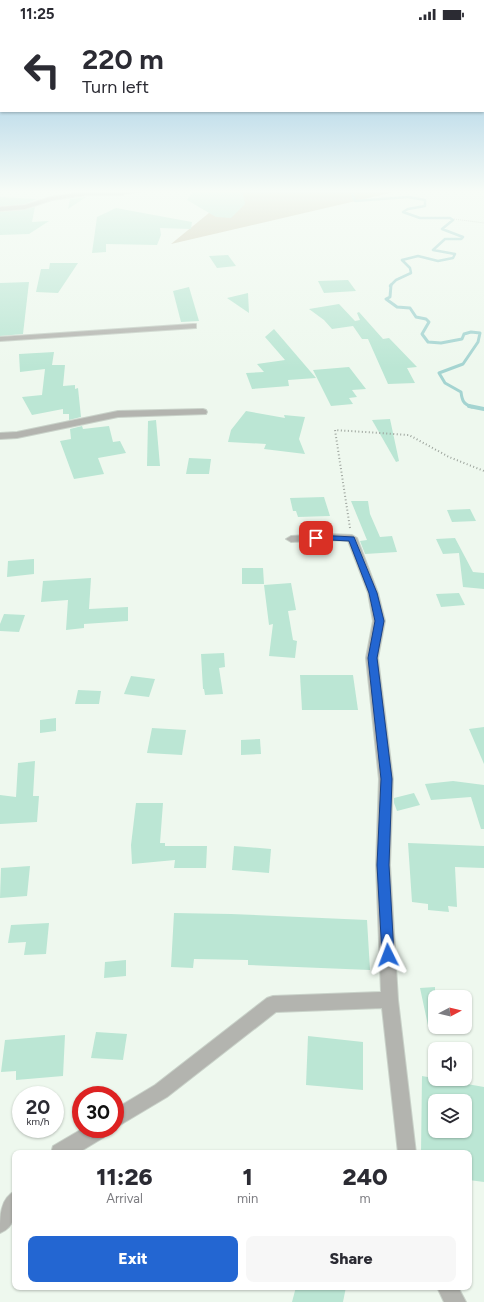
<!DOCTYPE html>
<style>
body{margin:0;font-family:Figtree,sans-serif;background:#f7f7f7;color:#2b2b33;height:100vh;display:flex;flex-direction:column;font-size:15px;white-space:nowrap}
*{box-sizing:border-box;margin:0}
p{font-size:13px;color:#7c7c81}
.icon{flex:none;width:22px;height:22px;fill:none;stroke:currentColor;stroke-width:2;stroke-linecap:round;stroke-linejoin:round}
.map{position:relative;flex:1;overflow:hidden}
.drawer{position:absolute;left:12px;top:1122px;width:460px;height:140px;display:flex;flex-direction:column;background:#fff;border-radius:8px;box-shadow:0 1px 3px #0004}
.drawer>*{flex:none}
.hud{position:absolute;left:0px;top:0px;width:484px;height:84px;box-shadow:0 1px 3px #0004;background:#fff;color:#2b2b33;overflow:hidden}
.needle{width:26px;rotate:83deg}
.tools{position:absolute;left:428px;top:962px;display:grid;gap:8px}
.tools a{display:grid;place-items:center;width:44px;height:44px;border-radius:8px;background:#fff;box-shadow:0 1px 3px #0004;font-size:20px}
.speed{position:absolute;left:12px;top:1058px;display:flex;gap:8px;font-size:20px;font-weight:700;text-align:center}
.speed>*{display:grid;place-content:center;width:52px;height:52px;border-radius:50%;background:#fff;box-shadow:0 1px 3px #0004;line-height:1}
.speed small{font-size:10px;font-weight:400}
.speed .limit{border:6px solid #d22;background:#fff;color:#111}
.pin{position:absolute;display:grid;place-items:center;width:34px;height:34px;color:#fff;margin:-17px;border-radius:8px;box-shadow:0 2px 6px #0006}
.me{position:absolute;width:44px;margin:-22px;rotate:357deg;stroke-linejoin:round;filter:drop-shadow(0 0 3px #0008)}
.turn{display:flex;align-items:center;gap:14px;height:84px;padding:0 16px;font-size:18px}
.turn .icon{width:52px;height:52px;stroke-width:2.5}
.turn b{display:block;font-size:28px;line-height:34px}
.eta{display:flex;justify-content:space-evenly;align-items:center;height:68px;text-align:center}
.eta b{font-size:24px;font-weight:800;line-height:28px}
.action{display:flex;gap:8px;margin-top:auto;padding:8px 16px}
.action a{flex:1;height:46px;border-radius:8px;background:#2366d2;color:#fff;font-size:16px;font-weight:800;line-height:46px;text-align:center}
.action a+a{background:#f7f7f7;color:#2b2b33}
.status{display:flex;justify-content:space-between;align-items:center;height:28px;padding:0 20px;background:#fff;direction:ltr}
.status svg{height:11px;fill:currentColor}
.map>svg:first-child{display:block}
</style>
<div class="status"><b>11:25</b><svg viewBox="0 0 49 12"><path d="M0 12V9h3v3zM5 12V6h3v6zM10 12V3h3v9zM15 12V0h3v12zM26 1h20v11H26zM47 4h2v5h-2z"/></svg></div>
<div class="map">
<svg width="484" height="1274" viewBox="0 0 484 1274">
<rect width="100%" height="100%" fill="#eef8ee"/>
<path fill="#cdc9b1" d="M237,162H403L171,216Z"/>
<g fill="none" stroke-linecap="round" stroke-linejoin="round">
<g stroke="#a4d4d1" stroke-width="2.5">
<path d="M345,162L352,165L355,173L408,169L425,172V178L408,181L403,184L420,190H450L453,192L442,201L463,209L461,211H445L433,222L455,226L453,230L438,233L418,228L402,232"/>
<path d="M390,258L396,252L411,245L410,240L402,232"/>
</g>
<path stroke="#a4d4d1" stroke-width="3" d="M391,257L390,269L386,271L397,279L410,280L416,289L426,291L429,294L422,306L428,314L441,315L462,311L464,306L471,304L480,305L478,314L463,336L439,345L445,355L461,364C462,372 463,376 472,379"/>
<path stroke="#a4d4d1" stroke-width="4" d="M469,378L484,381"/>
</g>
<g fill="#bbe6d4" fill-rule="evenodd">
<path d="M194,162H242L245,176L231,190L216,189L187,172Z"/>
<path d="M0,169L37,171L25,176L0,178Z"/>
<path d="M86,169L68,181L70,171Z"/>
<path d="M35,179L32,194L49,193L29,206L0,207V184L25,182Z"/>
<path d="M116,180L192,194L191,201L160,200L161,207L157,217L106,216V224L92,225L97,189Z"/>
<path d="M228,227L236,238L217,240L209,228Z"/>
<path d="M50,235H78L58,265L36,264L41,241H49Z"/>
<path d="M348,252L356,263L324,265L318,253Z"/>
<path d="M29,254L23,306L0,308V255Z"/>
<path d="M189,259L199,293L181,294L173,263Z"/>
<path d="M248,265L249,285L227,270Z"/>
<path d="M339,276L355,293L360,292L357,285L359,284L383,311L389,310L417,339L407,340L415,355L388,356L368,311H362L353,298L332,301L324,292L309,281Z"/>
<path d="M274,301L316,350L288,352L289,358L252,361L246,345L264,344L257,336L285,332L265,309Z"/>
<path d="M54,324L52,337H65L63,358L75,357V361L78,360L81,389L69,392V386H63V381L32,387L22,369L42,367L45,341L20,344L19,326Z"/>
<path d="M349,339L366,361L352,362L357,369L349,370L353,376L331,378L313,342Z"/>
<path d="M246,383L285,390L284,387L305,389L299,411L305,426L264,421L266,416L228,414L231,402Z"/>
<path d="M390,391L399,433L396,434L372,392Z"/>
<path d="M156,392L160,438H147L148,393Z"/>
<path d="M82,398L83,401L109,398L113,414L120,413L126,425L98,430L104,446L74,451L60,413L71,411L70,401Z"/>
<path d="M189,430L211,431L209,446H186Z"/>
<path d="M324,469L330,488L298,489L296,483H293L290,470Z"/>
<path d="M351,473H368L370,486L380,509L392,508L397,524L365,526L360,513L367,512Z"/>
<path d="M470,481L476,493L452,494L447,482Z"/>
<path d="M455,510L473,544L484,545V561L463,559L459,525L443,526L436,511Z"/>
<path d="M34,531V546L7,549L8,533Z"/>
<path d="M242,540H263L264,556H242Z"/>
<path d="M91,550L89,581L128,579V593L84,596V600L66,602L68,572L41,574L43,553Z"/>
<path d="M291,555L296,582L288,583L293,612L297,613L295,630L269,628L273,596L269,597L264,557Z"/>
<path d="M459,565L465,577L441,579L436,566Z"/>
<path d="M4,586L25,587L19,604L0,603V596Z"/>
<path d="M224,625L225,639L219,640L223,666L205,667L204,661H203L201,626Z"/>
<path d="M300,647H353L358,682H302Z"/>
<path d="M131,648L155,651L149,669L124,666Z"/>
<path d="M78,662L101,663L99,676H75Z"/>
<path d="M56,690V703L40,705V692Z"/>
<path d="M484,699V736L469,701Z"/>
<path d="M152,700L186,702L182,727L147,725Z"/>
<path d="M260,711L261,726L241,727V712Z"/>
<path d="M35,733L33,768H39L37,794L0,796V767L16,769L18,735Z"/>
<path d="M453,753L484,757V801H481L471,769L431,772L425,756Z"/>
<path d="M414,765L420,777L397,783L394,775V770Z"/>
<path d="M136,775H163L160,815H165V818H207L206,840H174L175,832L132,836L131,817Z"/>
<path d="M408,815L484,818V840L455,839L457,879L448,878L449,884L428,882V876L412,874Z"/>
<path d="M234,818L271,821L269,845L232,842Z"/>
<path d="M30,838L27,868L0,870L1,840Z"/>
<path d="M174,885L231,886L367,892L370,942L248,937V932L194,931L193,940L171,939Z"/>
<path d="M49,895L46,926L24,927L26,914L8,915L11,897Z"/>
<path d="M126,932V948L104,950L105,934Z"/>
<path d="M435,959V1001L429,1002L420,960Z"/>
<path d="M96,1004L127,1006L123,1032L91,1030Z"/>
<path d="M65,1007L63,1048L16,1052V1043L1,1044L5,1012Z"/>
<path d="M308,1008L363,1014V1062L306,1057Z"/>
<path d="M422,1048L484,1059V1154L469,1152V1125H421ZM435,1073H465V1103H435Z"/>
<path d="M296,1259H346L343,1274H292Z"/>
</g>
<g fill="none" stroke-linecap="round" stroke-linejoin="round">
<defs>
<g id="minor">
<path d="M134,162H148L121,167H88L52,172L25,181L0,183V179L25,177L51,169L88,163Z"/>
<path d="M193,296H196V300L0,313V309Z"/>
<path d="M203,381L206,382L207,384L206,386L118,389L17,410L0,411V405L17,404L118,383Z"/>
<path d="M328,506L352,507L357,510L378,565L385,593L378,630L393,751L390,837L398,972L416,1125H398L382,980L276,984L167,1069L115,1100V1081L155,1057L267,970L273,968L381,964L376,837L379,751L366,630L373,593L368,565L348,513L328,512L291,514L286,511L291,508Z"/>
<path d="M82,1101H108L106,1108L78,1125H51L53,1118Z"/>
<path d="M15,1163C15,1180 18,1198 0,1205C0,1188 0,1171 15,1163Z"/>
<path d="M437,1259H458L466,1274H444Z"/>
</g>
</defs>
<use href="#minor" stroke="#c9d2c9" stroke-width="2"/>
<path stroke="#9da49d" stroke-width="1" stroke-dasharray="0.5 1.5" stroke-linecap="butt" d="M454,191L484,195"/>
<path stroke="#9da49d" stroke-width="2" stroke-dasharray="1 2.5" stroke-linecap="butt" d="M350,500L335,402L409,407L449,429L484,443"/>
<use href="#minor" fill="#b3b4af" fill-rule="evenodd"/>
</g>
<linearGradient id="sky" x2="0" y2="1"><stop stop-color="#8dc1df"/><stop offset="0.48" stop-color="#f7fcf7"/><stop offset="1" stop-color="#f7fcf7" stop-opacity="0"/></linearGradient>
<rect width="484" height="340" fill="url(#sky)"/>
<path fill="#2366d2" stroke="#174288" d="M316,507L354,509L377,565L384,593L377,630L392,751L389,837L394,927L392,931L388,933L383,931L382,927L377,837L381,751L368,630L375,593L369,565L349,513L313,511V508Z"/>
</svg>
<div class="tools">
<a><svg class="needle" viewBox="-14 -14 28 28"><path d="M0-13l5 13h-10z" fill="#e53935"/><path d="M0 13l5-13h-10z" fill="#7c7c81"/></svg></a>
<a><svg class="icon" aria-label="sound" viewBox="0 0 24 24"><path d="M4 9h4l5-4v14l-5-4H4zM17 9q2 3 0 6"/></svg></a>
<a><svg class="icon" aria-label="layers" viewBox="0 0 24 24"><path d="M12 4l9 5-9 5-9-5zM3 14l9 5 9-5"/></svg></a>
</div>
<div class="speed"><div>20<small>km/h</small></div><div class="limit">30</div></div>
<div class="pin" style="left:316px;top:510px;background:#d93025"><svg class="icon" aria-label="arrive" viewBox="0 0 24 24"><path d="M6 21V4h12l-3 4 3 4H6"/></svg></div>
<svg class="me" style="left:388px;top:927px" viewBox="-20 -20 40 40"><path d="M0-17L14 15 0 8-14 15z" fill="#2366d2" stroke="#fff" stroke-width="4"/></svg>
<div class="hud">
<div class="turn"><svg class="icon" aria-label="left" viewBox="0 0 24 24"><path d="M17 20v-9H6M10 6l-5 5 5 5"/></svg><div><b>220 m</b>Turn left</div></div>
</div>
<section class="drawer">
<div class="eta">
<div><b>11:26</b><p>Arrival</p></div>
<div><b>1</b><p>min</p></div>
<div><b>240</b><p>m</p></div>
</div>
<div class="action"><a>Exit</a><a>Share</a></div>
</section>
</div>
